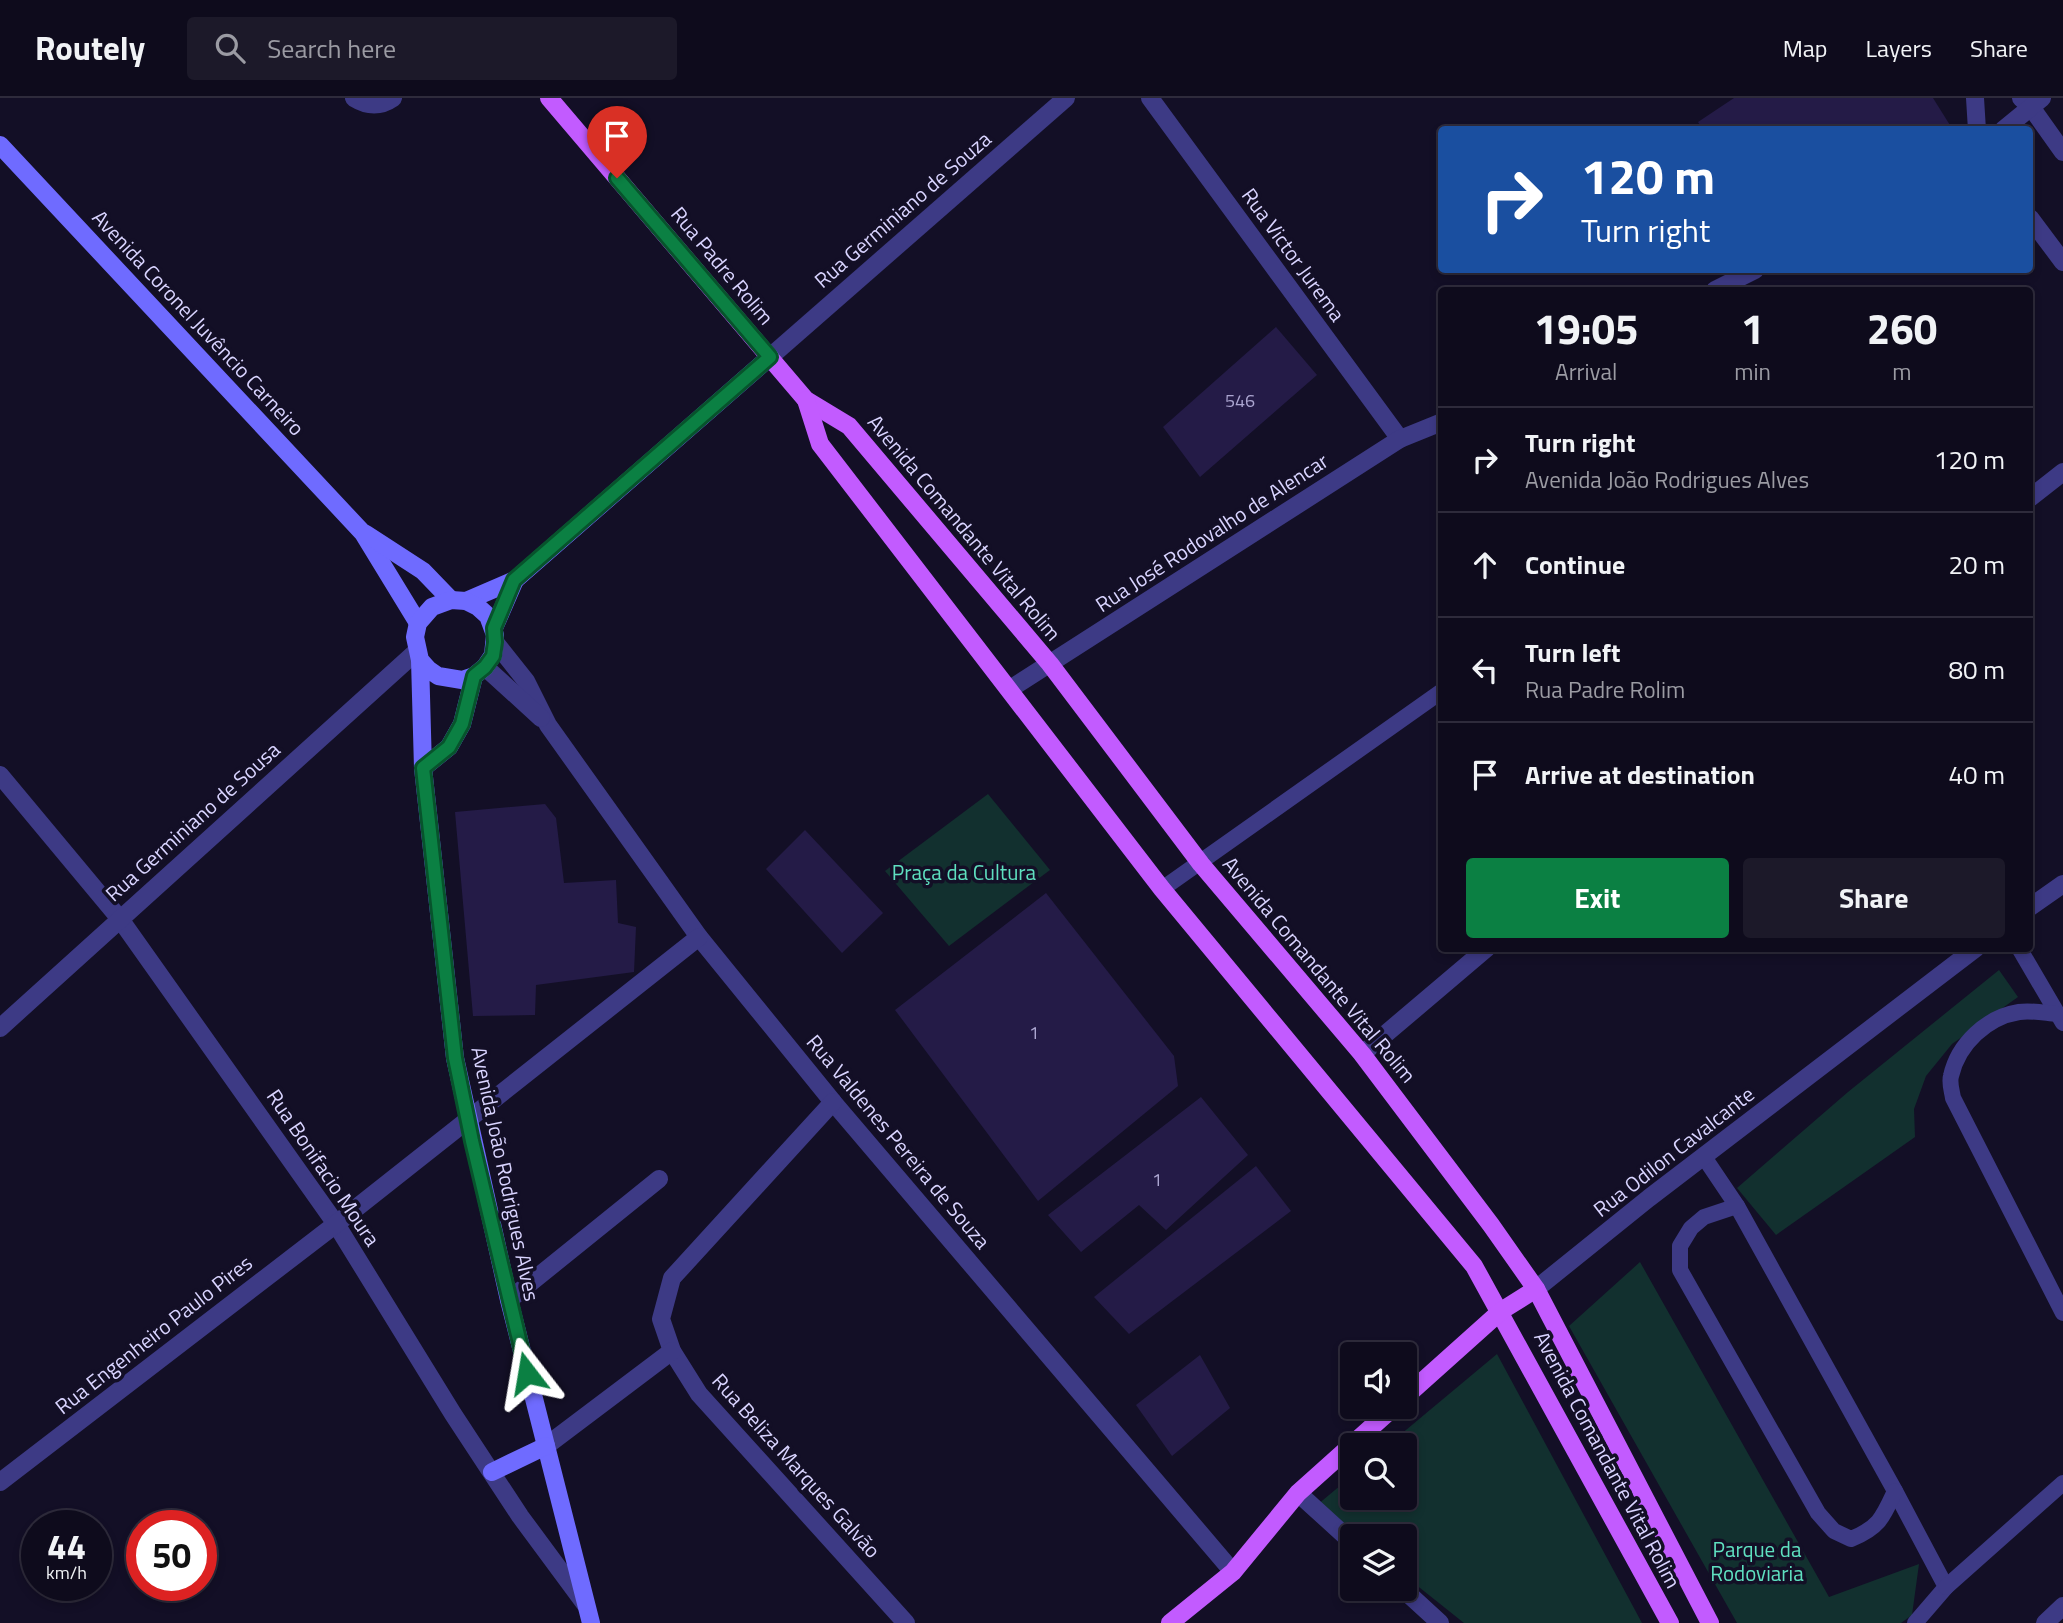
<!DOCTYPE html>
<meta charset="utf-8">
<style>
body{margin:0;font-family:"Titillium Web",sans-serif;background:#1c1929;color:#f1f3f6;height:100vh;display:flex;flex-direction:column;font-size:26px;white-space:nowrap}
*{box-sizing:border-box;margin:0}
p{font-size:23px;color:#9b9ba3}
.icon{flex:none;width:38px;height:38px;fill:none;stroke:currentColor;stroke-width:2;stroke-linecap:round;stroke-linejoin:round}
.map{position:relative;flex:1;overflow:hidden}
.sheet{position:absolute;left:1438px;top:189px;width:595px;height:665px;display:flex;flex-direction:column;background:#0e0b1c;border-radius:7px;box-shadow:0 4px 10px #0003,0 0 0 2px #2e2b3b}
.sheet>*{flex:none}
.banner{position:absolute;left:1438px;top:28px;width:595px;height:147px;border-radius:7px;box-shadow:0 4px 10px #0003,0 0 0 2px #2e2b3b;background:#1a4fa0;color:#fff;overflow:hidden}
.tools{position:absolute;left:1340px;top:1244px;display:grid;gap:14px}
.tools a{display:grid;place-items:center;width:77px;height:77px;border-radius:7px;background:#0e0b1c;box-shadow:0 4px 10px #0003,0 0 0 2px #2e2b3b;font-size:35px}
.speed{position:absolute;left:21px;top:1412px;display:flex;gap:14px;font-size:35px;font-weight:700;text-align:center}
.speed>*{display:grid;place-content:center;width:91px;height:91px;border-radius:50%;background:#0e0b1c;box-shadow:0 4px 10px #0003,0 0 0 2px #2e2b3b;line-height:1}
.speed small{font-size:18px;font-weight:400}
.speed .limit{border:10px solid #d22;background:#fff;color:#111}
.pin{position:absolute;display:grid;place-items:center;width:60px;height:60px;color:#fff;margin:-72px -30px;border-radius:50% 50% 50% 0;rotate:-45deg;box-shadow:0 0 7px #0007}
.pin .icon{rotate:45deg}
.me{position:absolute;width:77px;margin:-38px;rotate:346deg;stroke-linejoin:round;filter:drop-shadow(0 0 5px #0008)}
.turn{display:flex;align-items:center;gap:24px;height:147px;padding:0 28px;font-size:32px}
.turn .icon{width:91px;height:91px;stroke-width:2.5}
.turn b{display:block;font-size:49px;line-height:60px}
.eta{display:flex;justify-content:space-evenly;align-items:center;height:119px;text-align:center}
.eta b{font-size:42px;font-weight:700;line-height:49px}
.primary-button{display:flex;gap:14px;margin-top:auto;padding:14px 28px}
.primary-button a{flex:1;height:80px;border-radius:7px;background:#0b8043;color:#fff;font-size:28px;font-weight:700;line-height:80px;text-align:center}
.primary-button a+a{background:#1c1929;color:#f1f3f6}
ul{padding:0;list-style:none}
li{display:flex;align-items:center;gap:21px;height:105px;padding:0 28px;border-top:2px solid #2e2b3b}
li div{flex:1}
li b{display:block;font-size:26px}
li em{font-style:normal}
header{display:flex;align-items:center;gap:42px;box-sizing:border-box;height:98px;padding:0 35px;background:#0e0b1c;border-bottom:2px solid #2e2b3b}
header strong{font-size:33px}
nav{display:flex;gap:38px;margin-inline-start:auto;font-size:24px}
.search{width:490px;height:63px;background:#1c1929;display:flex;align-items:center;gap:18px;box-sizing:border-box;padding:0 24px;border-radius:7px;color:#9b9ba3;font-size:26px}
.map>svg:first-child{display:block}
</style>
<header>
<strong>Routely</strong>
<div class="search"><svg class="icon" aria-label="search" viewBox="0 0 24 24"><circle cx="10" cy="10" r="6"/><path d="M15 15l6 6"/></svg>Search here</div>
<nav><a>Map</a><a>Layers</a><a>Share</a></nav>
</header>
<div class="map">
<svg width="2063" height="1525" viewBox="0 0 2063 1525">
<rect width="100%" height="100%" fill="#130f26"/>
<g fill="#12302f">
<path d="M988,696L1050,772L949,848L885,773Z"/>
<path d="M1999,872L2018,899L1952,946L1926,978L1914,1011L1915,1039L1776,1137L1737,1090L1848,994Z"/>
<path d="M1640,1164L1829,1499L1919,1466L1912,1517L1901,1525H1737L1569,1228Z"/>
<path d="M1497,1256L1642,1525H1464L1405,1478V1438H1356L1317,1407L1353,1377V1400H1405V1348L1388,1347Z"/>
</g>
<g fill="#241b47">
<path d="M1734,0H1933L1953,32H1703L1698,24Z"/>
<path d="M1276,229L1317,277L1200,379L1163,329Z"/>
<path d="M545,706L556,720L564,785L616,782L618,825L636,829L634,874L536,887L535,917L473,918L455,714Z"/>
<path d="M805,732L883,815L842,855L766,771Z"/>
<path d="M1046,795L1174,958L1178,988L1038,1103L895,912Z"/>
<path d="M1201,999L1248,1057L1166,1132L1139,1107L1081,1154L1048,1117Z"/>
<path d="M1256,1068L1291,1113L1129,1236L1094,1199Z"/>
<path d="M1200,1257L1230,1310L1172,1358L1136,1307Z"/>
</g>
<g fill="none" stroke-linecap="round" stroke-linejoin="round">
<g stroke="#3d3a85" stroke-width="16">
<path d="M1162,791L1442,593"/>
<path d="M2019,850L2063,925"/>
<path d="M2057,916C2045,915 2031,912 2019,914C1987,919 1958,946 1951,978C1949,985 1952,993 1953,1000L2063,1215"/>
<path d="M1704,1059L1737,1108L1895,1393L1946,1489L1915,1525"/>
<path d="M1737,1108L1704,1119L1691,1130L1680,1148V1172L1818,1415L1834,1433L1851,1441C1879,1430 1883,1419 1895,1393"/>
<path d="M1946,1489L2063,1385"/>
</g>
<g stroke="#3d3a85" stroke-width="18">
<path d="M354,0C367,8 380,9 393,0"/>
<path d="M1150,0L1400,341"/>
<path d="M1975,0L1977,32"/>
<path d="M2021,0L2031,9L2063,54"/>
<path d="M2003,32L2042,0"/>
<path d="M2030,120L2063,164"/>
<path d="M1715,192L1755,172"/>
<path d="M770,259L1066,0"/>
<path d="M2030,400L2063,374"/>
<path d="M495,544L526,583L548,627L699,839L833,1004L1233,1474"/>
<path d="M485,569L541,620"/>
<path d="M1010,591L1400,341L1442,324"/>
<path d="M0,677L120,821L336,1126L453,1316L520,1418L585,1506"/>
<path d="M2030,809L2063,786"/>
<path d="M0,930L417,553"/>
<path d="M1362,956L1487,850"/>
<path d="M833,1004L672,1180L661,1221L672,1253L699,1296L906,1525"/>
<path d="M1536,1191L1649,1100L1976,850"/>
<path d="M509,1202L659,1081"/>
<path d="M546,1348L672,1253"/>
<path d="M0,1384L336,1126L699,839"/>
<path d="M1298,1395L1353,1445"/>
<path d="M1403,1491L1440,1525"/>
<path d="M2045,1525L2063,1508"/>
</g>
<g stroke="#6f6bff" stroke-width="18">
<path d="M0,47L363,435L418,525"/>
<path d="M366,436L423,473L451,502"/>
<path d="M466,503L515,482L770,259"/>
<path d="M494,530L515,482"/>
<path d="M420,562L428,571L438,578L462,582L474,578L485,569L493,557L495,537L488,518L478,509L466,503L451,502L432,509L418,525L415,539L420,562L423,670L455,960L509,1202L591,1525"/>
<path d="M423,670L449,649L462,626L474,578"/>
<path d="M492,1374L546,1348"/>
</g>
<g stroke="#c25bff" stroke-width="18">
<path d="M549,0L806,302L849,328L1050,566L1201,766L1362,956L1491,1127L1536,1191L1710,1525"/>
<path d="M806,302L820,346L1162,791L1474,1168L1670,1525"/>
<path d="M1405,1299L1501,1213L1536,1191"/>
<path d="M1170,1525L1233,1474L1298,1395L1394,1309"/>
</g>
</g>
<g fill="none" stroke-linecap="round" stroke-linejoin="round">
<defs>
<path id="route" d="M527,1275L472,1043L455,960L423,670L449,649L462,626L474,578L485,569L493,558L495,544L494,530L514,482L770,259L617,80"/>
</defs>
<use href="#route" stroke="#07532c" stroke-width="18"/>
<use href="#route" stroke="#0b8043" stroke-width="12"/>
</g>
<g text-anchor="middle" stroke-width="7" stroke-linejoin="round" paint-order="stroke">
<g font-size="18" fill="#aca6d1">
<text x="1240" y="309">546</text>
<text x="1034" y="941">1</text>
<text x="1157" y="1088">1</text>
</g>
<g font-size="21" fill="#d9d4ff" stroke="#130f26">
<text transform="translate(903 112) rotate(-41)" y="7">Rua Germiniano de Souza</text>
<text transform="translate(1293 157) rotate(54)" y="7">Rua Victor Jurema</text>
<text transform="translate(722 168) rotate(50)" y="7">Rua Padre Rolim</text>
<text transform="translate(198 225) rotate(47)" y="7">Avenida Coronel Juvêncio Carneiro</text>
<text transform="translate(964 430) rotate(50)" y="7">Avenida Comandante Vital Rolim</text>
<text transform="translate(1212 435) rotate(-33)" y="7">Rua José Rodovalho de Alencar</text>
<text transform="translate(193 724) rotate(-42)" y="7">Rua Germiniano de Sousa</text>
<text transform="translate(1319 872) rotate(50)" y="7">Avenida Comandante Vital Rolim</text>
<text transform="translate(898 1044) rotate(50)" y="7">Rua Valdenes Pereira de Souza</text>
<text transform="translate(1674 1054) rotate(-38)" y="7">Rua Odilon Cavalcante</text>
<text transform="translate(323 1070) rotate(56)" y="7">Rua Bonifacio Moura</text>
<text transform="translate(505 1076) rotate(78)" y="7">Avenida João Rodrigues Alves</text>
<text transform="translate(154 1237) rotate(-38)" y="7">Rua Engenheiro Paulo Pires</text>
<text transform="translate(1607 1362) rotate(62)" y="7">Avenida Comandante Vital Rolim</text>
<text transform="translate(796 1368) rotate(48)" y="7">Rua Beliza Marques Galvão</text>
</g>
<g font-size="21" fill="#5fe0c0" stroke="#130f26">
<text x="964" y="782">Praça da Cultura</text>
<text x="1757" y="1459">Parque da<tspan x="1757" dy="24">Rodoviaria</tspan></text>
</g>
</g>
</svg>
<div class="tools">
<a><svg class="icon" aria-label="sound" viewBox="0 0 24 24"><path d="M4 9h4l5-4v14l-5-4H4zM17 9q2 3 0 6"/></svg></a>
<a><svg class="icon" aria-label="search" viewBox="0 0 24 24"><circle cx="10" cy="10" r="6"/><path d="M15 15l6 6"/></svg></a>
<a><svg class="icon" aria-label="layers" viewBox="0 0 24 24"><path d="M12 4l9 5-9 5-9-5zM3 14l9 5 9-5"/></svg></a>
</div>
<div class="speed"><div>44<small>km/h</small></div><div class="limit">50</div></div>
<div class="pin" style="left:617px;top:80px;background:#d93025"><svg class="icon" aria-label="arrive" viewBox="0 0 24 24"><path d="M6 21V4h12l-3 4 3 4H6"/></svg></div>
<svg class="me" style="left:527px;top:1275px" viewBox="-20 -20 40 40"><path d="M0-17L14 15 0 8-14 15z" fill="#0b8043" stroke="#fff" stroke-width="4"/></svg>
<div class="banner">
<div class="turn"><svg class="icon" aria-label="right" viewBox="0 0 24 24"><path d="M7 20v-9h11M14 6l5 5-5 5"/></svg><div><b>120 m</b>Turn right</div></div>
</div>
<section class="sheet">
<div class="eta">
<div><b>19:05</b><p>Arrival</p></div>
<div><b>1</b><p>min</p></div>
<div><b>260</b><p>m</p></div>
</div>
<ul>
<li><svg class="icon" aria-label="right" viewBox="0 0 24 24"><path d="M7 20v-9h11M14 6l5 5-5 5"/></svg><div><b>Turn right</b><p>Avenida João Rodrigues Alves</p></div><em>120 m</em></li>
<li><svg class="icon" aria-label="ahead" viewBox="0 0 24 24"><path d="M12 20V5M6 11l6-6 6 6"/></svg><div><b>Continue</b></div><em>20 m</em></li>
<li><svg class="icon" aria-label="left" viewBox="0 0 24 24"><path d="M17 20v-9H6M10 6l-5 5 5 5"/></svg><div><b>Turn left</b><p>Rua Padre Rolim</p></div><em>80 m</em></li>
<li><svg class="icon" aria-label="arrive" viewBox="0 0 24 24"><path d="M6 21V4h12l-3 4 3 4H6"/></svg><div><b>Arrive at destination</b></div><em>40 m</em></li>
</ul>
<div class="primary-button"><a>Exit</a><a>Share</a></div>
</section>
</div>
